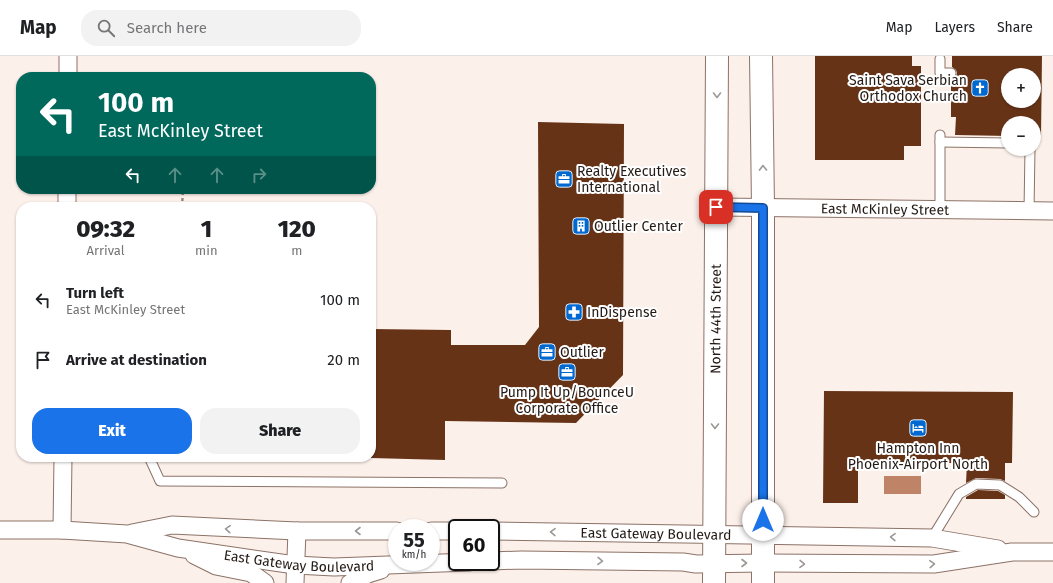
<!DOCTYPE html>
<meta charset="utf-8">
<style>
body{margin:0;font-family:"Fira Sans",sans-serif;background:#f2f2f2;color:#202124;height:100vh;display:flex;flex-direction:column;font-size:15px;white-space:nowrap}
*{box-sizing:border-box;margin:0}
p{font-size:13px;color:#757577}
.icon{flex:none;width:22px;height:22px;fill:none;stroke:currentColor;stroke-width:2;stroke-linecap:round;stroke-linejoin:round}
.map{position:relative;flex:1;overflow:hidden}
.drawer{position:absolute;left:16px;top:146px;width:360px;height:260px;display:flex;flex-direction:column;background:#fff;border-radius:16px;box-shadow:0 1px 3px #0004}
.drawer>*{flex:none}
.hud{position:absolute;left:16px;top:16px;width:360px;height:122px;border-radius:16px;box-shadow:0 1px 3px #0004;background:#00695c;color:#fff;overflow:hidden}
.controls{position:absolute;left:1001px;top:12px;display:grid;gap:8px}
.controls a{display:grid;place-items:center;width:40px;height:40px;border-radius:50%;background:#fff;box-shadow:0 1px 3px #0004;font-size:20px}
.speed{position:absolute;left:388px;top:463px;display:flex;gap:8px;font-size:20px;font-weight:700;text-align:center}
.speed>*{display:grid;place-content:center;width:52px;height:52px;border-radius:50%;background:#fff;box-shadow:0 1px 3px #0004;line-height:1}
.speed small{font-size:10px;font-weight:400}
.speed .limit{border:2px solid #111;border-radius:6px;background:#fff;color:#111}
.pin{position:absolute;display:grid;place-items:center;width:34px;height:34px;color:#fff;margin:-17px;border-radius:8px;box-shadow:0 2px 6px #0006}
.me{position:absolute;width:44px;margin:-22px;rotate:0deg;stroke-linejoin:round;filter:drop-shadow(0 0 3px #0008)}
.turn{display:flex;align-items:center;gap:14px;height:84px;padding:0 16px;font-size:18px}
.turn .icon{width:52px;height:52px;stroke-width:2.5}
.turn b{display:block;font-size:28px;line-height:34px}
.lanes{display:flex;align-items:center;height:38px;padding:0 16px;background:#0003;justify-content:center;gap:20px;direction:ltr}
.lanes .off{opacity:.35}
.eta{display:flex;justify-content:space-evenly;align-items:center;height:68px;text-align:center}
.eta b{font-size:24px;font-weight:800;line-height:28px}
.primary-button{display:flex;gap:8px;margin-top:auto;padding:8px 16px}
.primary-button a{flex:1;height:46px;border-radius:16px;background:#1a73e8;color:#fff;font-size:16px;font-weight:800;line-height:46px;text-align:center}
.primary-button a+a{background:#f2f2f2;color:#202124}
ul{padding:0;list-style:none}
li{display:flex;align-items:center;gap:12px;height:60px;padding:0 16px}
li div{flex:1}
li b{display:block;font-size:15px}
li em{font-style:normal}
header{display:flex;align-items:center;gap:24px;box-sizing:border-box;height:56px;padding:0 20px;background:#fff;border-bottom:1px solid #e0e0e0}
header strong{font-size:19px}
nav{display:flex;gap:22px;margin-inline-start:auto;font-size:14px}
.search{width:280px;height:36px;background:#f2f2f2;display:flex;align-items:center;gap:10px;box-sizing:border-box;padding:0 14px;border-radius:16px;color:#757577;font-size:15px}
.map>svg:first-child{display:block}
</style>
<header>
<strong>Map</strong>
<div class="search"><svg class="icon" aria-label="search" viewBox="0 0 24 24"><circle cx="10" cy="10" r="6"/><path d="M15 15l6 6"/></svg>Search here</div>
<nav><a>Map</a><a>Layers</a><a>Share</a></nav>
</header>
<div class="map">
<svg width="1053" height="527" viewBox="0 0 1053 527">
<rect width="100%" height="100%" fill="#fcf0eb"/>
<rect fill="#bf8468" x="884" y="420" width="37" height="18"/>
<g fill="#663317" fill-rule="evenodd">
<path d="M815,0H912V10H921V90H904V104H815Z"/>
<path d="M952,0H1042L1041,80H1034V67H1008V80L955,79L956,61H951V23L956,20L957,17L956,14L952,11ZM1008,19H1034V45H1008Z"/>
<path d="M538,66L624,68L623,319L576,367L445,365V404L371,402V273L451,274V289H525L539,271Z"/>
<path d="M824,335L1013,336L1012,407H1005V425L1000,423L976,422L966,427L967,407H858V447H823Z"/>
<path d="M978,434L998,435L1005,439V443H966V441Z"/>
</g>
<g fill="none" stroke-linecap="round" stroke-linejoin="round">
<defs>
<g id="service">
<path d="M940,3V17H951"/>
<path d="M940,79V154"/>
<path d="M940,86L1008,87"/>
<path d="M1029,155L1030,93"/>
<path d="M149,401L160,425L502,427"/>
<path d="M932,482L959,438L976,428L1000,429L1019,441L1034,456"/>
</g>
<g id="minor">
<path d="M68,21V0"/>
<path d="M67,151V133"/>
<path id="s1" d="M716,151L1053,155"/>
<path id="s2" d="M0,474H62L127,478L178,492L295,509L334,511L469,506"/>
<path d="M62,474L63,401"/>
<path d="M431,475H457"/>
<path id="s3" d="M491,475L932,482L998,493"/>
<path d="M132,477L172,469L297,475H397"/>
<path d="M194,499L216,510L251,517L265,527"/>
<path d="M491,505L521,504L683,506L696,508L763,507L934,508L1012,496H1053"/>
<path d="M295,527L297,475"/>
<path d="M350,527L368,518L381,514"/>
</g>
<g id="primary">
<path d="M761,0L763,151V527"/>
<path id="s4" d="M714,527L717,0"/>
</g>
</defs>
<use href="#service" stroke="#8c7267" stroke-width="11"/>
<use href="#minor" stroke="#8c7267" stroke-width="19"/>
<use href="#primary" stroke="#8c7267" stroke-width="24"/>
<path stroke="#938883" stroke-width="2.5" stroke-dasharray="3 3" stroke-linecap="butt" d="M182,151L183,133"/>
<use href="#service" stroke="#fff" stroke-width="9"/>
<use href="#minor" stroke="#fff" stroke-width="17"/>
<use href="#primary" stroke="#fff" stroke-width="22"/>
</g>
<defs><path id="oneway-chevron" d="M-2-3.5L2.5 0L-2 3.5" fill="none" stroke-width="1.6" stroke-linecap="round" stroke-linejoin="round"/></defs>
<g stroke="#9c9896">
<use href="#oneway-chevron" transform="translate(717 39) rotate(90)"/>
<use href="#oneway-chevron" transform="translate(763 112) rotate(-91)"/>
<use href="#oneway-chevron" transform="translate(715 370) rotate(90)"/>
<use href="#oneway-chevron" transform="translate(228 473) rotate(-176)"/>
<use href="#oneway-chevron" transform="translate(358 475) rotate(180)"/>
<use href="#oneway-chevron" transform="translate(553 476) rotate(-179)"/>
<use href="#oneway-chevron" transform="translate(893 481) rotate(-179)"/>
<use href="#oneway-chevron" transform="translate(600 505) rotate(1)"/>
<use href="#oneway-chevron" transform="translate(744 507)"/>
<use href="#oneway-chevron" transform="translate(802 508) rotate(1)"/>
<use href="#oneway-chevron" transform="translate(932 508) rotate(-3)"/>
</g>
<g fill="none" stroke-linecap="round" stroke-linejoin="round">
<defs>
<path id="route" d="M716,151L763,152V464"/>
</defs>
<use href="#route" stroke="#114b97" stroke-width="10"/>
<use href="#route" stroke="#1a73e8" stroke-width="7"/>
</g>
<defs>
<symbol id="church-square" viewBox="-11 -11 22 22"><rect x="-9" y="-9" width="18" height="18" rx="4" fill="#0069d1" stroke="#fff"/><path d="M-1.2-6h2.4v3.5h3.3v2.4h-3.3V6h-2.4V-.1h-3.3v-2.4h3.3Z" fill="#fff"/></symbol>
<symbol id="office-square" viewBox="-11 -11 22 22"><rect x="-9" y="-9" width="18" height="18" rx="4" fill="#0069d1" stroke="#fff"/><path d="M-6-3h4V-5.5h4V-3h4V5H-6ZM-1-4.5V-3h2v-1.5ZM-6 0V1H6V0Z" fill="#fff"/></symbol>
<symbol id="building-square" viewBox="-11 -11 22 22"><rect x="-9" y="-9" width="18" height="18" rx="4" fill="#0069d1" stroke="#fff"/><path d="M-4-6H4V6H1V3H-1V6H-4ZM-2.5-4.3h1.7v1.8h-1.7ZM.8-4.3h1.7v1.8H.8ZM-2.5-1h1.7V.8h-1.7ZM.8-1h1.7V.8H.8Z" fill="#fff"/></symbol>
<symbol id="pharmacy-square" viewBox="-11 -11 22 22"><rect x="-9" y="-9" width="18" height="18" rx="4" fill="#0069d1" stroke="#fff"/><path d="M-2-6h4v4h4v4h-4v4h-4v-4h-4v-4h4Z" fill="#fff"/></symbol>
<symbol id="hotel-square" viewBox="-11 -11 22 22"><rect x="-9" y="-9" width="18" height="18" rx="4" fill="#0069d1" stroke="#fff"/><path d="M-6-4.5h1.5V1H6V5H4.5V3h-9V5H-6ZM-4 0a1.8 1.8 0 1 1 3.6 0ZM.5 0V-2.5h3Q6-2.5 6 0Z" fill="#fff"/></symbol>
</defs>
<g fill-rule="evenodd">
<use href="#church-square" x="970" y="22" width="20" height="20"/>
<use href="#office-square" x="554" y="113" width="20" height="20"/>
<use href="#building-square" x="571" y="160" width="20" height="20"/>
<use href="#pharmacy-square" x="564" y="246" width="20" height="20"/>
<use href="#office-square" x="537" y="286" width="20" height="20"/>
<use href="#office-square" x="557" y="306" width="20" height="20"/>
<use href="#hotel-square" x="908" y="362" width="20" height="20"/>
</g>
<g text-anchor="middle" stroke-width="4" stroke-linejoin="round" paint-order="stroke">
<g font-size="14" fill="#241a15" stroke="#fff" text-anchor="start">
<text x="967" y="29" text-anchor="end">Saint Sava Serbian<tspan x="967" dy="16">Orthodox Church</tspan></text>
<text x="577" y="120">Realty Executives<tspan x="577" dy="16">International</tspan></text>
<text x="594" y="175">Outlier Center</text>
<text x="587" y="261">InDispense</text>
<text x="560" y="301">Outlier</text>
<text x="567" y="341" text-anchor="middle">Pump It Up/BounceU<tspan x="567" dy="16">Corporate Office</tspan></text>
<text x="918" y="397" text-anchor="middle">Hampton Inn<tspan x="918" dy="16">Phoenix-Airport North</tspan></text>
</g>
<g font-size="14" fill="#241a15" stroke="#fff">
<text dy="5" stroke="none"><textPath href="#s1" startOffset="169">East McKinley Street</textPath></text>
<text dy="5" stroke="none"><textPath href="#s4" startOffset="264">North 44th Street</textPath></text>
<text dy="5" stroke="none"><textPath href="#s3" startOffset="165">East Gateway Boulevard</textPath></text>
<text dy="5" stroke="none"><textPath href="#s2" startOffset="302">East Gateway Boulevard</textPath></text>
</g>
</g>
</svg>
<div class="controls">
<a>+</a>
<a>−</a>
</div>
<div class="speed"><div>55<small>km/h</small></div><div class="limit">60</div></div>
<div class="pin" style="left:716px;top:151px;background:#d93025"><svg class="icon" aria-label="arrive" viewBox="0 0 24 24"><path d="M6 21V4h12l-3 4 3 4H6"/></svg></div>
<svg class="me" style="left:763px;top:464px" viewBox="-20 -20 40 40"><circle r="19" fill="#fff"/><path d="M0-13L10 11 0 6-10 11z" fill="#1a73e8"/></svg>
<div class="hud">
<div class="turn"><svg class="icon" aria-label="left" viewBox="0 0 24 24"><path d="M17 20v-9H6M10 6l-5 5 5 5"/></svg><div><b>100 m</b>East McKinley Street</div></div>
<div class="lanes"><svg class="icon" aria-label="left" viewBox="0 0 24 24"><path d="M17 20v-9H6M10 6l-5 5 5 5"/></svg><svg class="icon off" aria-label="ahead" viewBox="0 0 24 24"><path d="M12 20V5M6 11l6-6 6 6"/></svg><svg class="icon off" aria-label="ahead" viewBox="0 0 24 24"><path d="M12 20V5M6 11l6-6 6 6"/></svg><svg class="icon off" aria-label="right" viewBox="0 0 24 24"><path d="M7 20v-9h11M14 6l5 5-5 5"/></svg></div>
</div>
<section class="drawer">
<div class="eta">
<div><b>09:32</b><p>Arrival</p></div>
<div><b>1</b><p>min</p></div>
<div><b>120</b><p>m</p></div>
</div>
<ul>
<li><svg class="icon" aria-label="left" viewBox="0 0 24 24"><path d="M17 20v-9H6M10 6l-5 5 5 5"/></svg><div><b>Turn left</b><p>East McKinley Street</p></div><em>100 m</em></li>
<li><svg class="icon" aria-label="arrive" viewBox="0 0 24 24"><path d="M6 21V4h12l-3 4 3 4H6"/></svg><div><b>Arrive at destination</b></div><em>20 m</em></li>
</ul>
<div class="primary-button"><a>Exit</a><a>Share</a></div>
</section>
</div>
